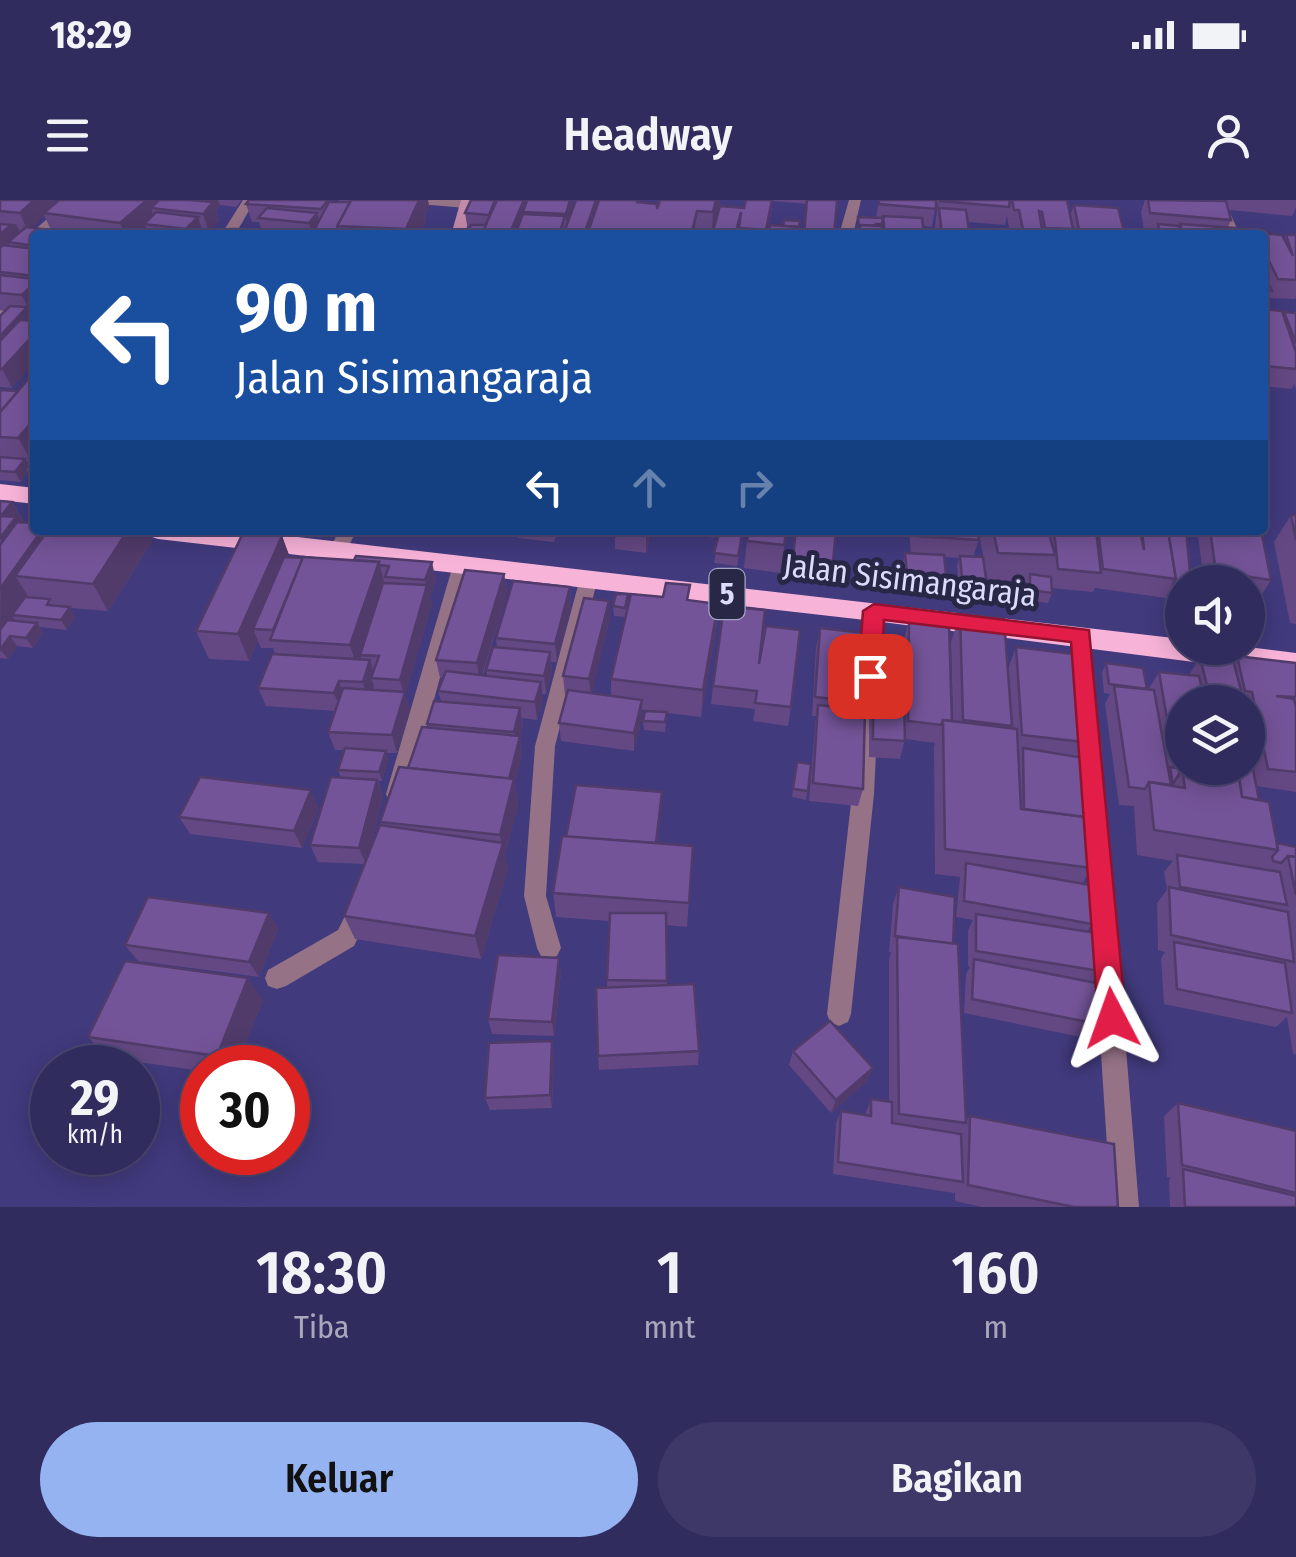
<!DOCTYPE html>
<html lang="id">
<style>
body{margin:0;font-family:"Fira Sans Condensed",sans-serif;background:#3d3867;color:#f1f3f6;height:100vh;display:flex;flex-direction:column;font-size:38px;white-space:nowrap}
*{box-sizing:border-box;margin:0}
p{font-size:32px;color:#a8a7bc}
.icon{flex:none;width:55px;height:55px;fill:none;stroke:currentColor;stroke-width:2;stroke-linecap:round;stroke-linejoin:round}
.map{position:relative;height:1007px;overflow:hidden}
.details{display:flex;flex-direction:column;background:#312c5e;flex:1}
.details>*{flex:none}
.hud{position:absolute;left:30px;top:30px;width:1238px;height:305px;border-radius:10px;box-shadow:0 5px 25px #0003,0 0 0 2px #4c4873;background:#1a4fa0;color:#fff;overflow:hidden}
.fabs{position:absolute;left:1165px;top:365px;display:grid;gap:20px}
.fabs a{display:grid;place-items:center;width:100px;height:100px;border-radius:50%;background:#312c5e;box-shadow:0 5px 25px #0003,0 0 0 2px #4c4873;font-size:50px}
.speed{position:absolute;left:30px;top:845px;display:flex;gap:20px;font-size:50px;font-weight:700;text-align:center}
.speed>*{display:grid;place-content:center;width:130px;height:130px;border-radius:50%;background:#312c5e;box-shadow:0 5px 25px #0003,0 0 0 2px #4c4873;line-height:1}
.speed small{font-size:25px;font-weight:400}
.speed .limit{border:15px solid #d22;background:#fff;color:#111}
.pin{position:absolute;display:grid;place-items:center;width:85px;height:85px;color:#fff;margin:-42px;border-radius:20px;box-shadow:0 5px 15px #0006}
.me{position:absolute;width:110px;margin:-55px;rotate:356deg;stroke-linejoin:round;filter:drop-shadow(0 0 8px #0008)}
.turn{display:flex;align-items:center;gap:35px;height:210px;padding:0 40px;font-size:45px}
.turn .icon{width:130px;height:130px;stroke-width:2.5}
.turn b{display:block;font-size:70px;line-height:85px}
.lanes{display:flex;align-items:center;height:95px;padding:0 40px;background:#0003;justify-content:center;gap:50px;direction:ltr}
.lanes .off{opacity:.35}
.eta{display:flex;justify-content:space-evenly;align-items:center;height:170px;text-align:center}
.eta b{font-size:60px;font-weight:600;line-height:70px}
.button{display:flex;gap:20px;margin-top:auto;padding:20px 40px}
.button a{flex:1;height:115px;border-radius:60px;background:#95b2f1;color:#111;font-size:40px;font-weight:600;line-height:115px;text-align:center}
.button a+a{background:#3d3867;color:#f1f3f6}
.status{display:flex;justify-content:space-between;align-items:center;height:70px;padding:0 50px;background:#312c5e;direction:ltr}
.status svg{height:28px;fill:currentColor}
header{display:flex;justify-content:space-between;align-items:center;height:130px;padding:0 40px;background:#312c5e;font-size:45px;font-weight:600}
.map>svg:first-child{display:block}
</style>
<div class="status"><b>18:29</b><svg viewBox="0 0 49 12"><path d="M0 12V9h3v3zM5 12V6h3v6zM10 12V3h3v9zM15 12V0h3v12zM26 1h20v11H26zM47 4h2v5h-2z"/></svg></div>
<header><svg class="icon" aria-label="menu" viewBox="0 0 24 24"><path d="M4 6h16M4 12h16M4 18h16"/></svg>Headway<svg class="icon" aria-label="person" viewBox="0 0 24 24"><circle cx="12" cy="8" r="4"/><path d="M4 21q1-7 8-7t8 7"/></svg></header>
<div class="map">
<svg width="1296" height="1007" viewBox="0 0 1296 1007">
<rect width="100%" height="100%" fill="#413a7d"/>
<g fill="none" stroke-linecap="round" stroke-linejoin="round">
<g fill="#967286" fill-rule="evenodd">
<path d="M69,0H82L45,35L32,38V32Z"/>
<path d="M243,0H255L235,35H221Z"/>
<path d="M413,0H463L472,4L466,8L419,4Z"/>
<path d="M849,0H861L853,35H839Z"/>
<path d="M1212,0H1224L1240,35H1226Z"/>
<path d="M0,110L35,116V124L0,118Z"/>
<path d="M339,330H357L344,355L338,357L329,351Z"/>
<path d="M462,359L471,365L408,594L405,600L397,603L389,600L386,594L453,365Z"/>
<path d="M589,372L598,378L555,546L546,696L561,748L557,756L549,759L541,756L537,748L524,696L535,546L580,378Z"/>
<path d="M874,404L883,411L874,594L851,814L848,822L839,826L830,822L827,814L852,594L865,411Z"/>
<path d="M1090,524L1097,526L1100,532L1139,1007H1111L1080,532L1083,526Z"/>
<path d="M361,697L369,700L373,707L354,746L286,786L277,789L268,786L265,778L268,770L338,730L353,700Z"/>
</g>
<path fill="#c28aa9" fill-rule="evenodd" d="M461,0H473L465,35H451Z"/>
<g fill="#f8b3d9" fill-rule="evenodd">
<path d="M0,284L35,288V304L0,300Z"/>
<path d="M145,330H237L1182,439V448L1248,447L1296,453V475L874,421L158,339L149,336Z"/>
</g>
</g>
<g fill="#644883" fill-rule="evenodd">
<path d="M0,0H53L55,4L59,0H242L236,7L220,5L216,10L219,20L209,32L203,31L204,35H148L145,26L134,35H35V110L30,114L34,121L12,188L0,187V116L5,111L0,110ZM44,15L51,30L32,28Z"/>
<path d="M339,0H428L429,7L425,14L426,20L419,35H227L261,29L259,22H252L246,4L339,2Z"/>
<path d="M471,0H572V9L576,0H638V2L657,9L659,0H720L712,30L696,29L694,35H466L468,31L465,13Z"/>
<path d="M746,0H837L807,4L773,1L767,35H712L744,8Z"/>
<path d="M879,0H1067L1070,16L1074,5L1124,29L1144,30L1141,12L1145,0H1296V8L1292,16L1229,10L1231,20L1228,27L1249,35H992L993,32L1015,33L1014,28H1009L1007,16L1005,25L967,22L969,30L991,35H936L935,26L938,3H936L932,27L923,26L924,35H857L858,17L876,18Z"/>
<path d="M1256,33L1284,39L1286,35H1296V97L1295,99L1269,98L1263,109L1283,114L1284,112L1296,113V189L1294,184L1292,189L1262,186V35H1256Z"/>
<path d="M35,171V277H31L28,272L21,282L0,280V190L18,191Z"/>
<path d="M1262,298L1270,321L1262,335L1271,380L1259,399L1248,398V382H1204L1198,335L1200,332L1198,330H1262Z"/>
<path d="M0,301L12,302L24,322L35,330H147L152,342L108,411L70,408L75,416L67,430L39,427L43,432L33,448L17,446L8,459L0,458Z"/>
<path d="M1291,315H1296V424L1290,423L1274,342Z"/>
<path d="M412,330H433L432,334L413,332Z"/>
<path d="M517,330H558L554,342L518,338Z"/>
<path d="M615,330H652L646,353L615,349Z"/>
<path d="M687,330H716L714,338L687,333Z"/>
<path d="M720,330H746L745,336H743L737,366L714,363Z"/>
<path d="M787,330L780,373L744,368L747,341Z"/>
<path d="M796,330L833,361L829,380L790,375Z"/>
<path d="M909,330H977L979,340L973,357L986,379L983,389L959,388L957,366L959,358L944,357L946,376L943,385L904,383L903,363L905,353H911Z"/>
<path d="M978,330H1186L1182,401L1169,399L1168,394L1166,398L1095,388L1093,392L1051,388L1052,393L1048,403L1026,400L1027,382L988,380Z"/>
<path d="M282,336L290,358L354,360L356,356L436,381L430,397L432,404L405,495L410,510L397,553H386L388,560L382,581H378L383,597L369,653L381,625L380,622L428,527L427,524L441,501L438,491L443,478H440L436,460L504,374L507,393L483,475H487L486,470L497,448L496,438L570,387L571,406L557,462H551L552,471L546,494H542L543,500L537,520L522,518L523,526L520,538L522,554L515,584L518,605L505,656L508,668L481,759L355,739L344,716L364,664L318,662L310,645L341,578L338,570L345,550H335L328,532L335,511L266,506L258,488L275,454L273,448H261L258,441L249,461L209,459L196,431Z"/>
<path d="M628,394V404L690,401L718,404L716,431L701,517L667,513L665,532L644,530L643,521L662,512L642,510V519L634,551L561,541L559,523L567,495H565L563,476L610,419L591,494L611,496V479L625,417L614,416L613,406Z"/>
<path d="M960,414L1008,469L1016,447L1101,544L1090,564L1094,624L1088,634L1092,668L1082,684L1092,724L1087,732L1100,771L1092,782L1103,825L1091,839L964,813L966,774L970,767L968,766V730L973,720L956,717L960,677L935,674L934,547L935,543L905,539L900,559L869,557V515L873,497H875L879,450L881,440L903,443L901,482L903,500L904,440L909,421L953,522L951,442Z"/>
<path d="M820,428L862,502L860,510L863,589L858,606L809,601L816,516H812L816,447Z"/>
<path d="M1237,456L1296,463V592L1256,586L1259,600L1277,643L1296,647V854H1293L1287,817L1276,827L1164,804L1161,758L1165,752L1158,750L1157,703L1167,690L1164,672L1173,661L1137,655L1134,606L1119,605L1105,504L1110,494L1104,493L1102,473L1106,463L1148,490L1159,472L1189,475L1200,457L1234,461ZM1182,502H1248V563L1249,560L1251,568H1222L1218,573L1207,571L1210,568H1182Z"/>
<path d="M759,464L791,507L788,526L753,521L755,509L711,504L713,486Z"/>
<path d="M797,562L811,564L806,600L792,597Z"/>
<path d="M662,592L658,643L693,646L687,727L666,725L667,785L699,851L698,865L599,870L598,856L607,788L609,721L556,717L553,693L566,637Z"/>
<path d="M319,608L302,648L190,634L179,617Z"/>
<path d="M899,687L953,744L966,921L970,916L1118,1007H982L955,1001V992L954,993L833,974L836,923L841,911L865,915L871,899L889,902V759L891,752H889L893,704Z"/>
<path d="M269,713L278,729L259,777L138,761L125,745Z"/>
<path d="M561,773L554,836L492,834L488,819Z"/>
<path d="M263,800L236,868H202V871L109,858L88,837Z"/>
<path d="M793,851L873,868L867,881L831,913L789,865Z"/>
<path d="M554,855L552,908L490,910L485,898Z"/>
<path d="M1178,903L1296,931V1007H1170L1169,980L1171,978L1167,977L1164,916Z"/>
</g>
<g fill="#513b6a">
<path d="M34,0H53L55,4L28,32L20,13Z"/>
<path d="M147,0H162L151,8L154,18L144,24L145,26L134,35H125L120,23Z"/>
<path d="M205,0H218L220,5L216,10L219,20L209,32L203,14L208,8Z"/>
<path d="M419,0H428L429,7L425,14L426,20L419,35H407L406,29Z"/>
<path d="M524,0H533L523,12L524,22L519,35H509Z"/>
<path d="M570,0H572V12L567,32L566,14Z"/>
<path d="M596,0H600L591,35H584Z"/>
<path d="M716,0H720V3L712,30L713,12Z"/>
<path d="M772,0H773L767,35H765Z"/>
<path d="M697,11L694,35H691Z"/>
<path d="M317,13L322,31L312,35L309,23Z"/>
<path d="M198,17L204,35H188L186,29Z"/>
<path d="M16,24L20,33L8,42L12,50L0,47V34L11,25Z"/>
<path d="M35,83V110L31,114L22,95Z"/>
<path d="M27,107L35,123L0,165V136Z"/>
<path d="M35,133V163L12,188L2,169Z"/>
<path d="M35,218V265L34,266L18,238Z"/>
<path d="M25,259L30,267H25L28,272L21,282L15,272Z"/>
<path d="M12,302L28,330H49L15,376L30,399L12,415L15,421L0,443L1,316Z"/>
<path d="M128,330H147L152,342L108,411L93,384Z"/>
<path d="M647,330H652L646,353V334Z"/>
<path d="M282,336L292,363L253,429L258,441L249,461L238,434Z"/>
<path d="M379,362L386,389L360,455L362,461L358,472L350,445Z"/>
<path d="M432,362L436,381L430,397L432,404L405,495L410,510L397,553L392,535L404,495L400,480L427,387L425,380Z"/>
<path d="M504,374L507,393L480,482L477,463Z"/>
<path d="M570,387L571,406L557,462L555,444Z"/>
<path d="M609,401L610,419L591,497L589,479Z"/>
<path d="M718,404L716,431L701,517L703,490Z"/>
<path d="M70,407L75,416L67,430L61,420Z"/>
<path d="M37,423L43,432L33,448L26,438Z"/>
<path d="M10,436L17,446L8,459L1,450Z"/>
<path d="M550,452L552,471L546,494L544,476Z"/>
<path d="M370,460L376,478H371L374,486L369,501L363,482Z"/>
<path d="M339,481L345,499L341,511L334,493Z"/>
<path d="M541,482L543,500L537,520L535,502Z"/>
<path d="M642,500V519L634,551V533Z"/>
<path d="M520,508L523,526L520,538L522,554L515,584L518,605L505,656L508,668L481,759L475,736L502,646L500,635L507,584L517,548L514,532Z"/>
<path d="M386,551L388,560L382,581L379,572Z"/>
<path d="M377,580L383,597L366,664L359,648Z"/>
<path d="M311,590L319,608L302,648L294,631Z"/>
<path d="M662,592V609L655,665V648Z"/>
<path d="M269,713L278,729L259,777L249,762Z"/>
<path d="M559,758L561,773L554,836L552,822Z"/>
<path d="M248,778L263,800L236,868H226L217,856Z"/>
<path d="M552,841L554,855L552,908L550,895Z"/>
<path d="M873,868L867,881L831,913L836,900Z"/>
</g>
<g fill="#745498" stroke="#513b6a" stroke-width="2.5">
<path d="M0,0H34L20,13L0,11Z"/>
<path d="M59,0H147L120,23L44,13Z"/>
<path d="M159,0H189L213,2L203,14L151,8Z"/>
<path d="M249,0H328L321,9L246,4Z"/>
<path d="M351,0H419L406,29L337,26Z"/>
<path d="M471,0H495L489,15L465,13Z"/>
<path d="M497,0H524L509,35H481Z"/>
<path d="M527,0H570L566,14L523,12Z"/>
<path d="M576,0H596L584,35H563Z"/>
<path d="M599,0H637V2L657,4V9L660,0H716L713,12L697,11L691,35H587Z"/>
<path d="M746,0H772L766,30L739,28L741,12L735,35H712L720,6L744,8Z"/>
<path d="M807,0H837L834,35H804Z"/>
<path d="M879,0H936V9L879,4Z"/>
<path d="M940,0H1010L1009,7L940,1Z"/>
<path d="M1012,0H1067L1073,29L1045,28L1042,12L1039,11L1043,35H1024L1019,10H1014Z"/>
<path d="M1148,0L1226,1L1231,20L1150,13Z"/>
<path d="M329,2H350L337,26L338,29L335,35L312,34Z"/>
<path d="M1074,5L1118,8L1125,35H1080Z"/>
<path d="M267,8L317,13L309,23L258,18Z"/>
<path d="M939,8L966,10L969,30L990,31L991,35H942Z"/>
<path d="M156,12L198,17L186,29L144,24Z"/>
<path d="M523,14L565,16L559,35H515Z"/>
<path d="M883,16L922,18L924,35H885Z"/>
<path d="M858,17L883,18L882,24H876V26L860,25V29H859Z"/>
<path d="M784,20L800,21L799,27L783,26Z"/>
<path d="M0,24L11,25L0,34Z"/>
<path d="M1158,24L1180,26L1178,31L1159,29Z"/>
<path d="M1180,24L1247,29L1249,35H1183Z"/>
<path d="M471,25H486L481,35H466Z"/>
<path d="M770,25L799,27V35H769Z"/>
<path d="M860,25L882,26V35H860Z"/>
<path d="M26,27L89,35H35V46L8,42Z"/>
<path d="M63,29L82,31L80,34L60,31Z"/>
<path d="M230,29L297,30L295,35H227Z"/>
<path d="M1124,29L1148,30L1150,35H1125Z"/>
<path d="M1150,29L1180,31L1181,35H1152Z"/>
<path d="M1045,30L1073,32V35H1046Z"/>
<path d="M993,32L1021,33V35H993Z"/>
<path d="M1256,33L1282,35L1293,56L1286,35H1296V80L1278,79L1262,47V35H1257Z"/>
<path d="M3,45L35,49V76L0,72V48Z"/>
<path d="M1262,68L1272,91H1262Z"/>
<path d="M0,75L35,79V83L22,95L0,93Z"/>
<path d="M10,106L27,107L0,136V116Z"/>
<path d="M1262,109L1282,111L1296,152V169L1266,166L1262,153Z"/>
<path d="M1284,112L1296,113V143Z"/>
<path d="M20,120L35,121V133L2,169H0V141Z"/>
<path d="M35,171V218L18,238L0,237V212Z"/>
<path d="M0,190L18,191L0,212Z"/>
<path d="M35,254V268L25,267Z"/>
<path d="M0,257L25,259L15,272L0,271Z"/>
<path d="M1262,298H1266L1270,321L1262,320Z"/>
<path d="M0,301L12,302L1,316L16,317L0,338Z"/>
<path d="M1291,315H1296V340Z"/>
<path d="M17,322L35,323V330H42L0,389V345Z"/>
<path d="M48,330H128L93,384L15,376Z"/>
<path d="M527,330H554L553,333Z"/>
<path d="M615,330H647L646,334Z"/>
<path d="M720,330H743L738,356L714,353Z"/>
<path d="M749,330H787L784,345L747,341Z"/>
<path d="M796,330H836L833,361L793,356Z"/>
<path d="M916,330H977L979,340L917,336Z"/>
<path d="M993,330H1048L1055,355L998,353Z"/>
<path d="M1054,330H1096L1101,373L1058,369Z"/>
<path d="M1098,330H1140L1144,350L1142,330H1168L1176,379L1103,369Z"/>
<path d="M1168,330H1186L1191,382H1182V391L1174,389L1173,384L1176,379Z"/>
<path d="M1210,330H1261L1271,380L1216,372Z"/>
<path d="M243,333L282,336L238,434L196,431Z"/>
<path d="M905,353L944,355L946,376L907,374Z"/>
<path d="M356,356L432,362L425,380L385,377L389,366L379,365V362L354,360Z"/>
<path d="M960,356L983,357L986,379L962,378Z"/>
<path d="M284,357L303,358L273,430L253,429Z"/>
<path d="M303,357L379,362L350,445L270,440Z"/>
<path d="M465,370L504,374L477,463L436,460Z"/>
<path d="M1030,374L1051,377L1052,393L1030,390Z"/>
<path d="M513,381L570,387L555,444L496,438Z"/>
<path d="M383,383L427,385L400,480L371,478L379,456L360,455Z"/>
<path d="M666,383L690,385L687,400L718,404L703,490L611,479L631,394L663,397Z"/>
<path d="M616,394H628L625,408L613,406Z"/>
<path d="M25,397L50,399L47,405L70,407L61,420L12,415Z"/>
<path d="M584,398L609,401L589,479L563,476Z"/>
<path d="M724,406L765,410L759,464L766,426L800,430L791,507L755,503L757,491L713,486Z"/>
<path d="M960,414L1004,419L1012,526L963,520Z"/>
<path d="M7,420L37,423L26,438L10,436L0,450V430Z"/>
<path d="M909,421L949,425L952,521L943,520L941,525L908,521Z"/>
<path d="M820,428L864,433L862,502L815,497Z"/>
<path d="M881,440L903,443L901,480L879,477Z"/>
<path d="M493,447L550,452L544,476L486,470Z"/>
<path d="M1016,447L1090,456L1101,544L1022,535Z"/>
<path d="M272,454L370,460L363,482L339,481L334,493L258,488Z"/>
<path d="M1237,456L1296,463V497L1276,496L1294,499L1296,507V572L1268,569L1252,492L1245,491Z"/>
<path d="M1200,457L1233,460L1244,502H1211Z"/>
<path d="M1106,463L1143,468L1147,489L1109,484Z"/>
<path d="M446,471L541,482L535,502L438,491Z"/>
<path d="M1159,472L1199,476L1205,502H1182V554L1173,553Z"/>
<path d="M878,479L904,483L903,500L877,497Z"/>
<path d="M1114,486L1154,490L1171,585L1149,582L1145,589L1129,587Z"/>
<path d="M343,488L405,492L392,535L328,532Z"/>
<path d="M568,490L642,500L634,533L559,523Z"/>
<path d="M873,497L904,500L905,541L873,539Z"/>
<path d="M434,501L520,508L514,532L427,524Z"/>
<path d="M818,505L865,510L863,589L813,583Z"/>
<path d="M645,511L667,512L665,522L643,521Z"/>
<path d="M1248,517L1256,551L1248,550Z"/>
<path d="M943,520L1017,529L1021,609L1086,617L1092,668L945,649Z"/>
<path d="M422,527L520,536L509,579L408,568Z"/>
<path d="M345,548L386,551L379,572L338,570Z"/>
<path d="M1023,548L1090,559L1094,624L1087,623L1086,617L1024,609Z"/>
<path d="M797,562L811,564L808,591L793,589Z"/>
<path d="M399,567L514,579L500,635L380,622Z"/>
<path d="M1170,567L1220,573L1221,575L1182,569L1173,584Z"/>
<path d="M1224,568L1253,569L1259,600L1242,597L1239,578L1226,576Z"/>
<path d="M1182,569L1239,578L1242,597L1269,602L1278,650L1154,630L1149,582L1185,588Z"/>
<path d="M200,577L311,590L294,631L179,617Z"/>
<path d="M331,577L377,580L359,648L310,645Z"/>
<path d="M576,585L662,592L656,643L566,637Z"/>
<path d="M380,625L503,643L475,736L344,716Z"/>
<path d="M562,636L693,646L689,703L553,693Z"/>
<path d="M1277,643L1296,647V657L1288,656L1281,663L1273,661L1272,657L1278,650Z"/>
<path d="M1177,655L1280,672L1287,705L1180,687Z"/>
<path d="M1288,656L1296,657V695Z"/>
<path d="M966,663L1090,685L1092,724L964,701Z"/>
<path d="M899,687L955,697L953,744L895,736Z"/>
<path d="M1169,687L1288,712L1294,762L1171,735Z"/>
<path d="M148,697L269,713L249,762L125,745Z"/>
<path d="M610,713H666L667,781L607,780Z"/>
<path d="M976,714L1096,733L1100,771L976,751Z"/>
<path d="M897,737L958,744L966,923L899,914Z"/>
<path d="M1174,742L1285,763L1292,813L1177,789Z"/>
<path d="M498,755L559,758L552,822L488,819Z"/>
<path d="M974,759L1101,784L1103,825L972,799Z"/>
<path d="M125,761L248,778L217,856L88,837Z"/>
<path d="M694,784L699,851L598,856L596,788Z"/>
<path d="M830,821L873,868L836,900L793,851Z"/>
<path d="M552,841L550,895L485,898L489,843Z"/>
<path d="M871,899L892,902V923L961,934L963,982L838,962L841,911L871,916Z"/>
<path d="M1178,903L1296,931V993L1182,965Z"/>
<path d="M970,916L1114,944L1118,1007H1074L968,985Z"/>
<path d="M1183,969L1296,996V1007H1185Z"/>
</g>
<path fill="#e11d48" stroke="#92132f" stroke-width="2.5" d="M874,404L1089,430L1126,818L1122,828L1112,832L1102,828L1098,818L1071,442L884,420L881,476L870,484L858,476L863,411Z"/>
<g text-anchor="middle" stroke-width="10" stroke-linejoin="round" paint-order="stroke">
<rect fill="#292746" stroke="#a6a5c5" stroke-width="2.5" x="709.5" y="369" width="35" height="50" rx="8"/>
<g font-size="30" font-weight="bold" fill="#dbdbfb">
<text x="727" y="404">5</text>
</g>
<g font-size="32" fill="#dbdbfb" stroke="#292746">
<text transform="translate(910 380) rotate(7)" y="11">Jalan Sisimangaraja</text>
</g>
</g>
</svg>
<div class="fabs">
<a><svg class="icon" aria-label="sound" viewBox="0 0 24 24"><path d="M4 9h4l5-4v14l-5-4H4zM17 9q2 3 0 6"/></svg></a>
<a><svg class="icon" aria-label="layers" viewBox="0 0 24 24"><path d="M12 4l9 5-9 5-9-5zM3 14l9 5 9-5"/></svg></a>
</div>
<div class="speed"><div>29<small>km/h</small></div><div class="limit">30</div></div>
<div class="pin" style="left:870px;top:476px;background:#d93025"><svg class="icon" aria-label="arrive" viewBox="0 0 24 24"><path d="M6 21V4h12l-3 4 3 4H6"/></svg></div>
<svg class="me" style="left:1112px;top:818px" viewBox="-20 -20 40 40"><path d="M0-17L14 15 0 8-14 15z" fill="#e11d48" stroke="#fff" stroke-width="4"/></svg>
<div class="hud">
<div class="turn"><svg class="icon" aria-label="left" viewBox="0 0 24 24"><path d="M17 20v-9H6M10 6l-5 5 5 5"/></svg><div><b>90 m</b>Jalan Sisimangaraja</div></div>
<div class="lanes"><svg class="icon" aria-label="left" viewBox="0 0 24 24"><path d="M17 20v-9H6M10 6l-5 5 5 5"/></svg><svg class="icon off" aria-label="ahead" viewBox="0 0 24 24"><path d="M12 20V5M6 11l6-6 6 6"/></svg><svg class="icon off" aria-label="right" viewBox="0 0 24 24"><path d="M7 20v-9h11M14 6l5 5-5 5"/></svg></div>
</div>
</div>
<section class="details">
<div class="eta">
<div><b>18:30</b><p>Tiba</p></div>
<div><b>1</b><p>mnt</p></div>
<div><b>160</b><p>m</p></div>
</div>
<div class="button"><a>Keluar</a><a>Bagikan</a></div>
</section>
